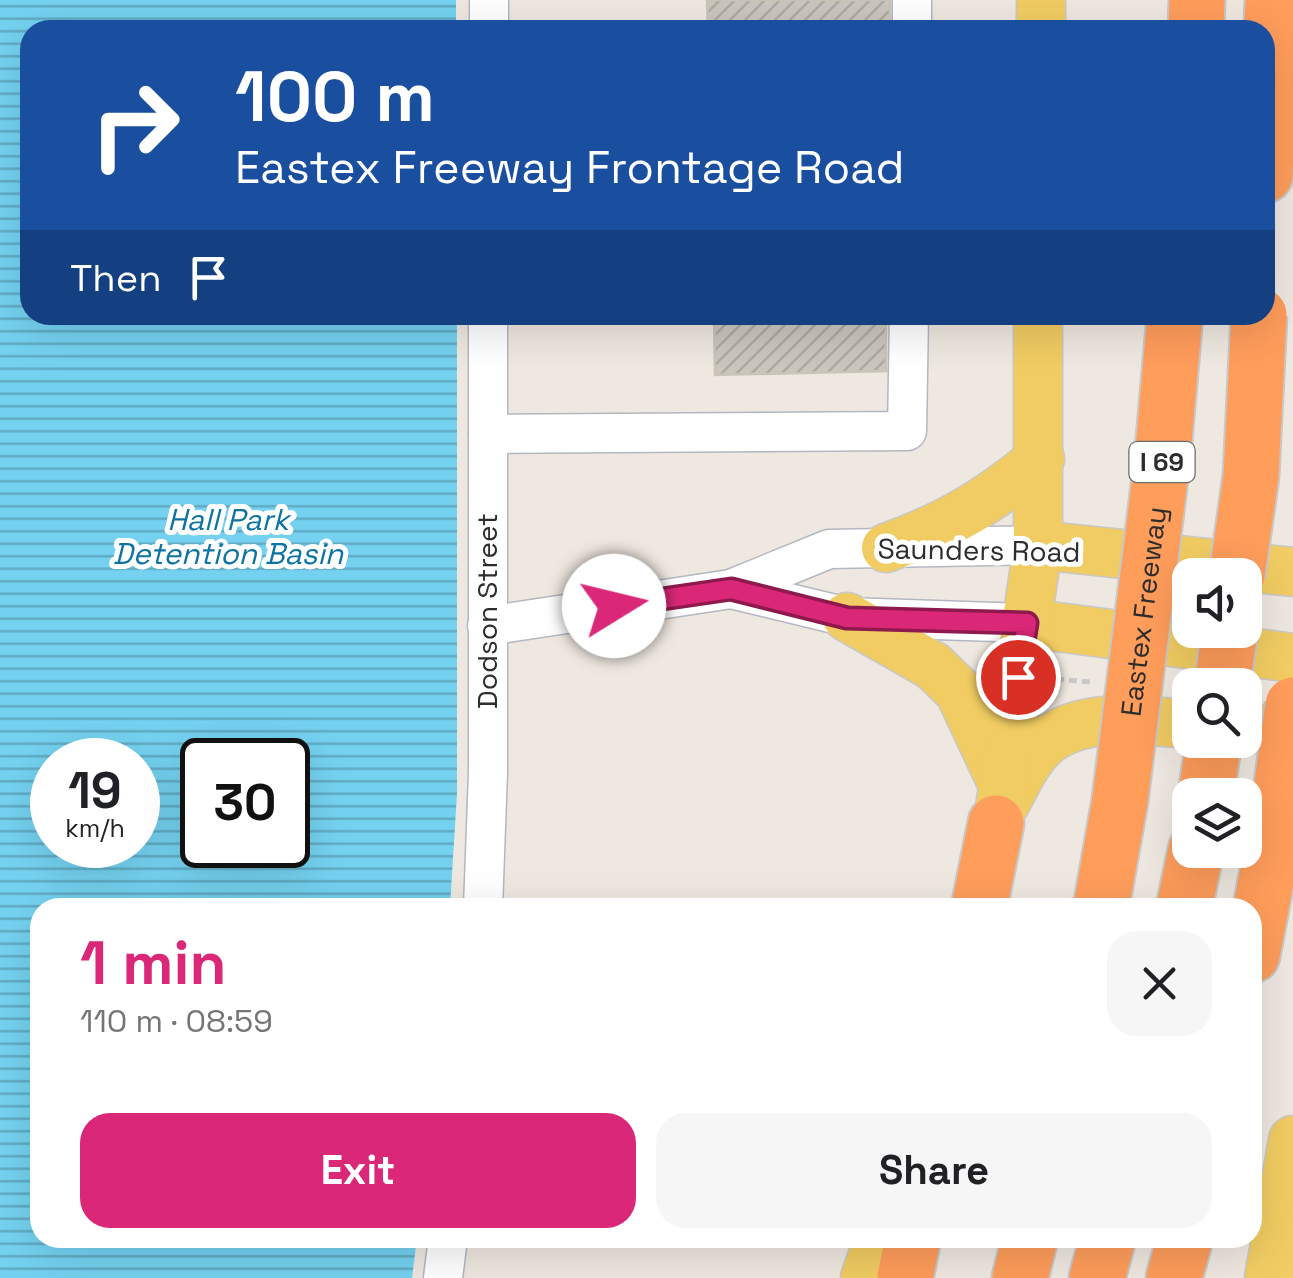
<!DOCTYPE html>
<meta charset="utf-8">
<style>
body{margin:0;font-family:"Space Grotesk",sans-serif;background:#f6f6f6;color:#202124;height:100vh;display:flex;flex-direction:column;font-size:38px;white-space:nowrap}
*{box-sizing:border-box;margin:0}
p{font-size:32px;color:#757577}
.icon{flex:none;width:55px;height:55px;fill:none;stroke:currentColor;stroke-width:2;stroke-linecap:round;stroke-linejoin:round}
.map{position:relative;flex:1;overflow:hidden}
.details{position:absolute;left:30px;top:898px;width:1232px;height:350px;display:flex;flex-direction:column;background:#fff;border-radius:30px;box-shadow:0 10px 40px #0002}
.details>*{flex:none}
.top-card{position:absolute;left:20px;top:20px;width:1255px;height:305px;border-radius:30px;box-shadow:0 10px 40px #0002;background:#1a4fa0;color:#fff;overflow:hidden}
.fabs{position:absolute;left:1172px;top:558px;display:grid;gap:20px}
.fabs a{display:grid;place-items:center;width:90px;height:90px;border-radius:20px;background:#fff;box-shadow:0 10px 40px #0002;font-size:50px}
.speed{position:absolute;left:30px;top:738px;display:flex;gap:20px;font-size:50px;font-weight:700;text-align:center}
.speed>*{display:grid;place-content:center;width:130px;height:130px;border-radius:50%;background:#fff;box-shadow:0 10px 40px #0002;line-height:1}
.speed small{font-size:25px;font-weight:400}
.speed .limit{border:5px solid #111;border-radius:15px;background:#fff;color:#111}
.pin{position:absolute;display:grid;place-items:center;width:85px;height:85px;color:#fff;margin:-42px;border:5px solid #fff;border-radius:50%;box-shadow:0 2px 10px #0007}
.me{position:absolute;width:110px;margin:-55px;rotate:81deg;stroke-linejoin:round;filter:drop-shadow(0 0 8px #0008)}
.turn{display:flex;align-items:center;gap:35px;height:210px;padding:0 50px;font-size:45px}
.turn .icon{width:130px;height:130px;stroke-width:2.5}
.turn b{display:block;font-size:70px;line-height:85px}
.then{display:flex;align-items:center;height:95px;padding:0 50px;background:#0003;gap:20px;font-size:38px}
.round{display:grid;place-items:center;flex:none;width:105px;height:105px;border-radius:30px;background:#f6f6f6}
.headline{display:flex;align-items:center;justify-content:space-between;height:170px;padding:0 50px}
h1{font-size:60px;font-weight:700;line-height:75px;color:#db2777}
.button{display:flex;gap:20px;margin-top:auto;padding:20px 50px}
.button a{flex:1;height:115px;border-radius:30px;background:#db2777;color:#fff;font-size:40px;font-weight:700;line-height:115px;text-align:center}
.button a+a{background:#f6f6f6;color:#202124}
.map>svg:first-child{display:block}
</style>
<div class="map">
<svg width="1293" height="1278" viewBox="0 0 1293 1278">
<defs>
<pattern id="water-rules" width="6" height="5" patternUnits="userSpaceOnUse" patternTransform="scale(2.5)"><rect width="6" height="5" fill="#74d2f0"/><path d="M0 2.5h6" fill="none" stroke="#60abc3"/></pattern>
<pattern id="building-hatch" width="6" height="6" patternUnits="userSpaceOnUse" patternTransform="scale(2.5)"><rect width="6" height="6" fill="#cbc6be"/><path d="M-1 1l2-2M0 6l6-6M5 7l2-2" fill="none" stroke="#afaaa4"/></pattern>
</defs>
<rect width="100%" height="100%" fill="#efe8e0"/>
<path fill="url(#water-rules)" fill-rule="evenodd" d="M0,0H456V30H30V315H457V794L450,907L40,908V1238H417L412,1278H0ZM52,760H138V845H52ZM202,760H288V845H202Z"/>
<g fill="url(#building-hatch)" stroke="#cac4b9" stroke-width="2.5">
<path d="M707,0H890V30H708Z"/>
<path d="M714,315H886V371L715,375Z"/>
</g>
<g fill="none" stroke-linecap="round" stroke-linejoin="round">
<defs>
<g id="minor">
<path d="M489,30V0"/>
<path d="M912,30V0"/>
<path d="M488,434L907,431L909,315"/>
<path d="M731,589L847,617L1027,623"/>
<path d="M487,626L731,589L829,549L1038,545"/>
<path d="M483,908L488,772V315"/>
<path d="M443,1278L448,1238"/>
</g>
<g id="major">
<path d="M1041,30V0"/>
<path d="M1038,545L1293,572"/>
<path d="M886,548C948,526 990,501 1040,459"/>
<path d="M847,617L933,666L959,691L1003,785"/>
<path d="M1027,623L1293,658"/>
<path d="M1245,728L1293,732"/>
<path d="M1006,802C1018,780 1029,753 1051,738C1090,712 1146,721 1190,724"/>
<path d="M987,856L999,815L1038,545V315"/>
<path d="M865,1278L879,1238"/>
<path d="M1269,1278L1293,1140"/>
</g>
<g id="highway">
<path d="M1196,30L1197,0"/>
<path d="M1265,175L1273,0"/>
<path d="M1206,795L1214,740"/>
<path d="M979,908L996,823"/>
<path d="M1101,908L1120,800"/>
<path d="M1184,908L1196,850"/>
<path d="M1252,955L1276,828"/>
<path d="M905,1278L913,1238"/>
<path d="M1020,1278L1030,1238"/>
<path d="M1097,1278L1108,1238"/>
<path d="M1174,1278L1185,1238"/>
</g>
</defs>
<use href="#minor" stroke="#b3b7c1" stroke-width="41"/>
<use href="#major" stroke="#c8c8c8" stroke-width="51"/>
<use href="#highway" stroke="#c8c8c8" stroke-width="59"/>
<path stroke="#c8c8c8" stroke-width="5" stroke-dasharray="8 5" stroke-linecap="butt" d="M1056,679L1090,682"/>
<use href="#minor" stroke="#fff" stroke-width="38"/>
<use href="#major" stroke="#f1cc62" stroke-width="48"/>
<use href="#highway" stroke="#ff9d5b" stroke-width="55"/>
<defs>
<g id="highway-bridge">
<path d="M1237,575L1251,476L1259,315"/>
<path d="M1222,685L1230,630"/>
<path id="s1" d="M1120,800L1162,462L1175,315"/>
<path d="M1276,828L1293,705"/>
</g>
</defs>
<use href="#highway-bridge" stroke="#c8c8c8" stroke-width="59" stroke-linecap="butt"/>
<use href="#highway-bridge" stroke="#ff9d5b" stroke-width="55"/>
</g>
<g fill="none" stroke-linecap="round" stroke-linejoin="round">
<defs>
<path id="route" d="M614,606L731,589L847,618L1027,623L1018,677"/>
</defs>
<use href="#route" stroke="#8e194d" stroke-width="25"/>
<use href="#route" stroke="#db2777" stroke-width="18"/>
</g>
<g text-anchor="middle" stroke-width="10" stroke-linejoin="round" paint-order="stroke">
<rect fill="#fff" stroke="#6c6c6c" stroke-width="2.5" x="1129.5" y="442" width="65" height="40" rx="8"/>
<g font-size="25" font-weight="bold" fill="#2d2d2d">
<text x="1162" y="471">I 69</text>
</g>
<g font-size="28" fill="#2d2d2d" stroke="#fff">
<text transform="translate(979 550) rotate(1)" y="10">Saunders Road</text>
<text transform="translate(487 611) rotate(-90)" y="10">Dodson Street</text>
<text dy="10" stroke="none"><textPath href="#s1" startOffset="190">Eastex Freeway</textPath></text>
</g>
<g font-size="30" font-style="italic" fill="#0d73a2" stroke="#fff">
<text x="228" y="530">Hall Park<tspan x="228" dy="34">Detention Basin</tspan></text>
</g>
</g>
</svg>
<div class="fabs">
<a><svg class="icon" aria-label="sound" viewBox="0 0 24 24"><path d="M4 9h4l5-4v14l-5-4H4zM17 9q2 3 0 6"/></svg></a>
<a><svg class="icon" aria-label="search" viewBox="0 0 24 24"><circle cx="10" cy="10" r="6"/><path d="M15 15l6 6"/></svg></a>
<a><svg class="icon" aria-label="layers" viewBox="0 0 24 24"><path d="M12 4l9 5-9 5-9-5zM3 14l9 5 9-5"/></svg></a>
</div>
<div class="speed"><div>19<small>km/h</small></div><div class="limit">30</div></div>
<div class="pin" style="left:1018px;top:677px;background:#d93025"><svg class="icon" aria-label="arrive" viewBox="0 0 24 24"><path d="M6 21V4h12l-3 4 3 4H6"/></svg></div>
<svg class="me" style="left:614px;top:606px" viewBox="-20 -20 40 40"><circle r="19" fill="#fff"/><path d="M0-13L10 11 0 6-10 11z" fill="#db2777"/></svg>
<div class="top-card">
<div class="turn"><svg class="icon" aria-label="right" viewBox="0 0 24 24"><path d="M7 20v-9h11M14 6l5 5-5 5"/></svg><div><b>100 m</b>Eastex Freeway Frontage Road</div></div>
<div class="then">Then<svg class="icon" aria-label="arrive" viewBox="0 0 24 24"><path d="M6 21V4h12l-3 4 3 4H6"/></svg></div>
</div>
<section class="details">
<div class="headline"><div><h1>1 min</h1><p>110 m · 08:59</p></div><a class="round"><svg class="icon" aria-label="close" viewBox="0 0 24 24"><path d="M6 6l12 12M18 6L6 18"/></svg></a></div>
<div class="button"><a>Exit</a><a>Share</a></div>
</section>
</div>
